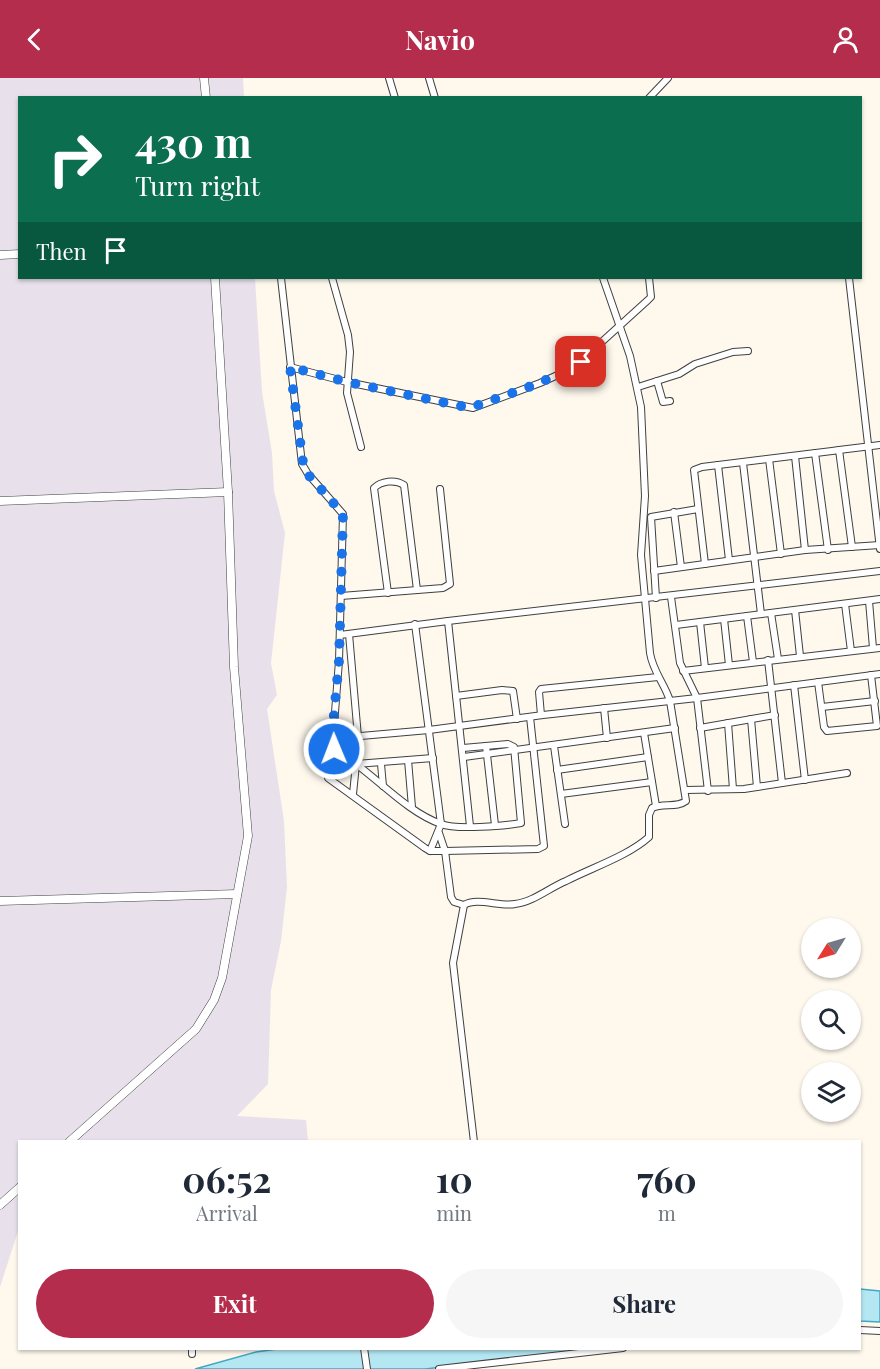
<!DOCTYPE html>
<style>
body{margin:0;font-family:"Playfair Display",serif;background:#f6f6f7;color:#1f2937;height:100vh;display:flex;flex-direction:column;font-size:22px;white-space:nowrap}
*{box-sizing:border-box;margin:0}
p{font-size:20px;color:#747a83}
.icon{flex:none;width:33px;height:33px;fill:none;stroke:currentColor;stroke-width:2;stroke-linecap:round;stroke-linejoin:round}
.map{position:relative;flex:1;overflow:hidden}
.drawer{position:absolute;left:18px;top:1062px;width:843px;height:210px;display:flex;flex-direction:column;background:#fff;border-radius:0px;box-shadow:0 2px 4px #0004}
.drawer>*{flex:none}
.guide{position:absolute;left:18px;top:18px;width:844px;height:183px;border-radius:0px;box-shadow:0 2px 4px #0004;background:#0b6e4f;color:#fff;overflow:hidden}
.needle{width:39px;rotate:233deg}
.tools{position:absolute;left:801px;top:840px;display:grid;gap:12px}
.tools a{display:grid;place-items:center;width:60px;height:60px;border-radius:50%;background:#fff;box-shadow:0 2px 4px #0004;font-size:30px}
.pin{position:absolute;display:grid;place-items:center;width:51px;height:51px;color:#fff;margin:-26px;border-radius:12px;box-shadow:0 3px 9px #0006}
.me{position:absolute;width:66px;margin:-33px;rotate:359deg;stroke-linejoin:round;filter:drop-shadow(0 0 4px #0008)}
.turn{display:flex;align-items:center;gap:21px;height:126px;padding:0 18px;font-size:27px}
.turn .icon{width:78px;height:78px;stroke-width:2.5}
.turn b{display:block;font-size:42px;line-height:51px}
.then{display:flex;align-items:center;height:57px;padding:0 18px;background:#0003;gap:12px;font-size:22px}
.eta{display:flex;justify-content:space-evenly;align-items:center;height:102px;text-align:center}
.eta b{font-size:36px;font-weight:700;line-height:42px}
.primary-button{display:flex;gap:12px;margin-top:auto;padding:12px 18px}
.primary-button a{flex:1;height:69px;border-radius:36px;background:#b42d4c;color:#fff;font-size:24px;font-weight:700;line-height:69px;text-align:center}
.primary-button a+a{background:#f6f6f7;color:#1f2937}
header{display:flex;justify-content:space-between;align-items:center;height:78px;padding:0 18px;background:#b42d4c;color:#fff;font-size:27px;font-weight:700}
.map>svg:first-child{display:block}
</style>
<header><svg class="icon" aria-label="back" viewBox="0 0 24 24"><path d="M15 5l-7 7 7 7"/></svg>Navio<svg class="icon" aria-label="person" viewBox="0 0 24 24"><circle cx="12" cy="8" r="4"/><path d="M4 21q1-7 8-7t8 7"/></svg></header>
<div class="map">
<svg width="880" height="1291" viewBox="0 0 880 1291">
<rect width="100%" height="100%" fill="#fef8ed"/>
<path fill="#e8e1eb" d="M0,0H243L244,19L20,20V200H255L262,314L272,375L274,413L285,455L271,585L277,617L267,631L284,743L287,809L281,863L271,912L268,1006L237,1038L306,1042L308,1063L20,1064L19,1150L0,1209Z"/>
<g fill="#b5e7f2" stroke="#40a8c5" stroke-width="1.5">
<path d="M860,1211L880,1213V1244L860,1243Z"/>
<path d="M284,1270L600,1271L425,1291H195L256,1274Z"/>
</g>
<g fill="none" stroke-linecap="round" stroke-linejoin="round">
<defs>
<g id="minor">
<path d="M389,0L395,20"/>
<path d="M429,0L435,20"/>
<path d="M649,20L668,0"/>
<path d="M281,200L302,386L308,396L343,436L339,583L334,647L338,660V667L328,678V700L425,770L430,773H445L451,819L454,824L464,827"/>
<path d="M332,200L348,257L350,274L347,315L361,369"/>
<path d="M849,200L880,471"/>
<path d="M290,289L347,304L473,330L540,305L573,290L648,222L651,219L649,200"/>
<path d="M657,303L663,324L670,323"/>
<path d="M638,309L679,296L695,286L733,274L748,273"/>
<path d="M839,372L880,367"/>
<path d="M815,375L828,472"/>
<path d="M795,378L805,472"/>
<path d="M769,381L781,476"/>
<path d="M743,385L761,536"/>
<path d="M718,387L729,482"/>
<path d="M674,434L681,489"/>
<path d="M705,486L694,392L702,389L832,373L839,372L852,469"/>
<path d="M654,493L805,472L880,467"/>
<path d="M388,515L374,410C381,403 395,401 404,407L417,512"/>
<path d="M341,518L443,510L450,506L440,411"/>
<path d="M671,519L680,585L697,620L708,713"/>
<path d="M656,520L651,439L698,431"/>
<path d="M869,523L873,570"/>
<path d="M845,526L851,573"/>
<path d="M795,532L800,578"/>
<path d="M771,535L778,581"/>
<path d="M747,538L753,584"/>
<path d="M724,541L729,587"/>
<path d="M448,543L880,493"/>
<path d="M700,544L705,590"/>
<path d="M415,546L441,746L430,773"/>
<path d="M676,547L880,521"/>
<path d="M349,556L358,659"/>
<path d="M340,557L448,543L470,748"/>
<path d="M768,582L782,705"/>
<path d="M683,593L880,570"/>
<path d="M818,604L824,649L827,653L877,648L871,597"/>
<path d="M794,607L805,702"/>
<path d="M456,618L502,612L513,613L517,641"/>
<path d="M822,629L875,623"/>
<path d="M604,630L607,660"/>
<path d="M541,637L539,614L541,611L658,599"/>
<path d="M751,641L757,709"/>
<path d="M728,645L733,711"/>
<path d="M700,650L775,637"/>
<path d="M644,655L656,728"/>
<path d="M338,660L429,652L543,637L697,620L880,596"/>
<path d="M486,668L495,747"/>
<path d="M554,668L565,746"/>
<path d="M464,679L675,650"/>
<path d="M408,682L412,729"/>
<path d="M356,686C383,706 410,735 441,746C456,752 504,748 521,745L514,669L508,666L463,670"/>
<path d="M381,686L383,708"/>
<path d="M557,692L648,679"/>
<path d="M685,712L744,711L847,695"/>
<path d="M353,716L356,686L433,680"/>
<path d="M561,716L652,704"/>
<path d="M439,755L445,773L538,771L544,768L530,639"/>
<path d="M474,1064L453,885L464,827C477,819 500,829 515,826C533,824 549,810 566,803C591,790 628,778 649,759V737L652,730C663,725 677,730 686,723L670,623C665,606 653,594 650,575L641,477L645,418L641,329L630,278L603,200"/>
<path d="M860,1252L880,1253"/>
<path d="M192,1270V1276"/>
<path d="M364,1270L367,1291"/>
<path d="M439,1291L623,1270"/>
</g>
<g id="tertiary">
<path d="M204,0L206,20"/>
<path d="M0,177L20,176"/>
<path d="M215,200L228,414"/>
<path d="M0,423L228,414L234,589L248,758L222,900L214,922L196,951L69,1064"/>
<path d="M0,823L237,816"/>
<path d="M0,1127L20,1109"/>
</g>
</defs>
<use href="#minor" stroke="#404040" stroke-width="8"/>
<use href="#tertiary" stroke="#404040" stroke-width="9"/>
<use href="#minor" stroke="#fff" stroke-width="6"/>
<use href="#tertiary" stroke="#fff" stroke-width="8"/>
</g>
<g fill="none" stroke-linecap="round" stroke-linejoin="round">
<path stroke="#1a73e8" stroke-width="10" stroke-dasharray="0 18" d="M334,671L339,660L333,647L339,583L343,436L304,392L290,289L347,304L470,330L540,305L581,284"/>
</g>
</svg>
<div class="tools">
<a><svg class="needle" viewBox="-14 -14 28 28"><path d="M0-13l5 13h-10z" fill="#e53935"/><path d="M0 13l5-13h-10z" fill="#747a83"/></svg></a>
<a><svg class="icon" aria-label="search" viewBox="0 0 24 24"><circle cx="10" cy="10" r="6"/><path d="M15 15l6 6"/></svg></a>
<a><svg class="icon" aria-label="layers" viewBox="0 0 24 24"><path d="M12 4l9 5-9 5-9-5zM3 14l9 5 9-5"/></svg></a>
</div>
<div class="pin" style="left:581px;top:284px;background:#d93025"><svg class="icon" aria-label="arrive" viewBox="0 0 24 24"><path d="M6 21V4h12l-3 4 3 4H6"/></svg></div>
<svg class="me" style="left:334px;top:671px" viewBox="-20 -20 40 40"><circle r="17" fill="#1a73e8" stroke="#fff" stroke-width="3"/><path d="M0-11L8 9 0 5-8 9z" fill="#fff"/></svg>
<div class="guide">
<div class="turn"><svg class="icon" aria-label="right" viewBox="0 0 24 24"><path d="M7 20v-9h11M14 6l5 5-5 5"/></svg><div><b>430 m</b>Turn right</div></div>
<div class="then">Then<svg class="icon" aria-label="arrive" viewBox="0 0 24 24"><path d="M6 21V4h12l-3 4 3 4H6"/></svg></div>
</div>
<section class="drawer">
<div class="eta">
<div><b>06:52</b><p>Arrival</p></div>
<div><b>10</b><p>min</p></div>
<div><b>760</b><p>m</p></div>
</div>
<div class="primary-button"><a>Exit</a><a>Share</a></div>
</section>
</div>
